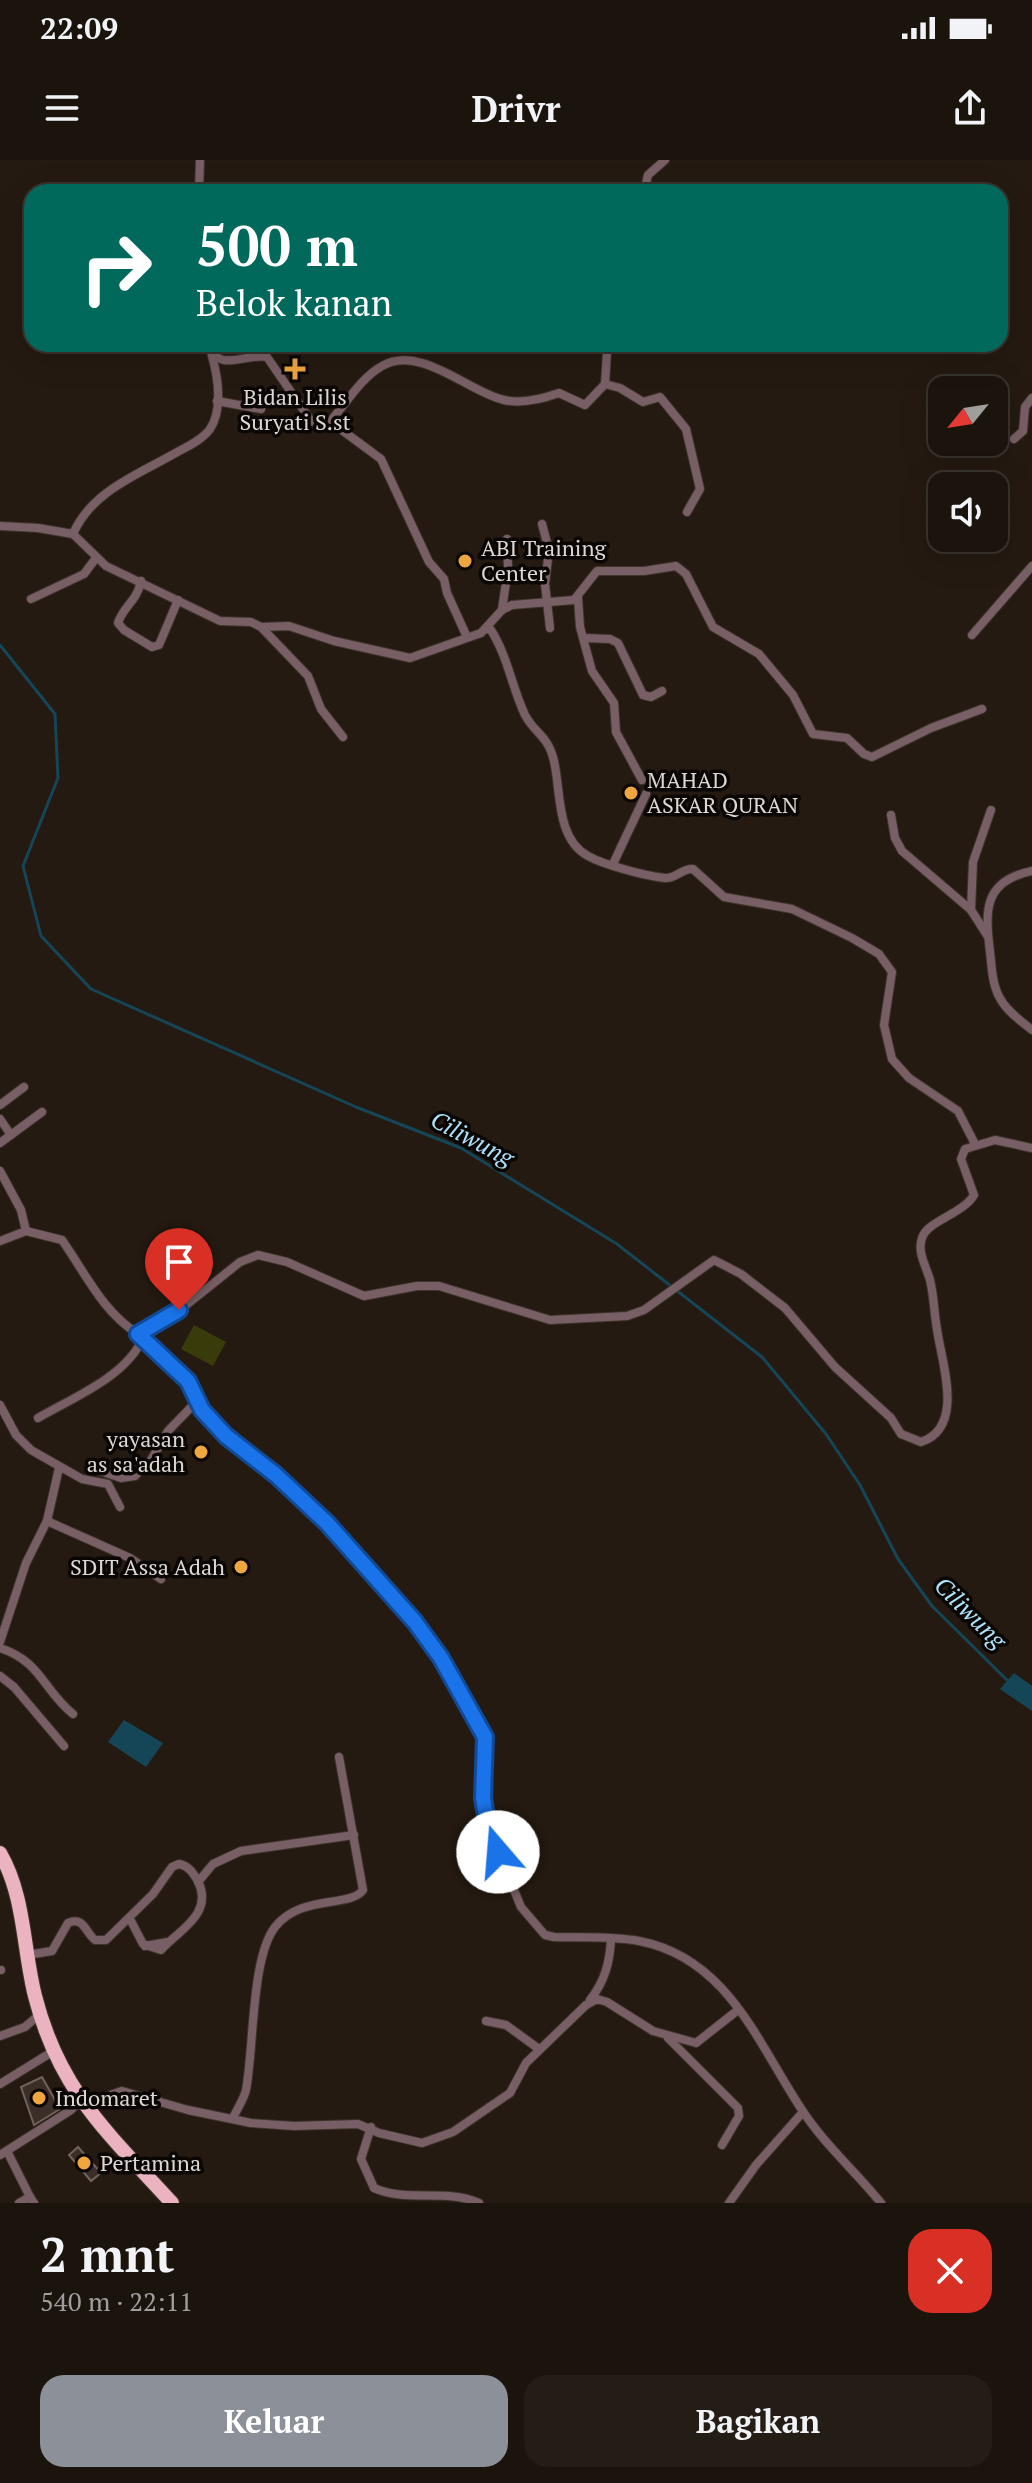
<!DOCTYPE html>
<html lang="id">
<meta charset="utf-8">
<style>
body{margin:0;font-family:"PT Serif",serif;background:#241d16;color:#f1f3f6;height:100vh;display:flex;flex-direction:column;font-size:30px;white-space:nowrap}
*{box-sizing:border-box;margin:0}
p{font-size:26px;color:#a09e9d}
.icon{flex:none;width:44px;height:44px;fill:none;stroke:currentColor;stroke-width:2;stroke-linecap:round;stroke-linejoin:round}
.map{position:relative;height:2043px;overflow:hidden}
.drawer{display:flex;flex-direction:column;background:#1b140d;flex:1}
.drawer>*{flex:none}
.guide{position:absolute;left:24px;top:24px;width:984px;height:168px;border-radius:24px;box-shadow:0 8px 32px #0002,0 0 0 2px #39332e;background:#00695c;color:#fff;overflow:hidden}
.needle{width:52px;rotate:240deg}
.controls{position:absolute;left:928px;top:216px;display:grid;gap:16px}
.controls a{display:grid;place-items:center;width:80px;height:80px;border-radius:16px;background:#1b140d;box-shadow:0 8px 32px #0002,0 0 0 2px #39332e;font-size:40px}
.pin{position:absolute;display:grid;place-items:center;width:68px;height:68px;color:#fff;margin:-82px -34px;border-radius:50% 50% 50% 0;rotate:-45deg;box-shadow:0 0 8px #0007}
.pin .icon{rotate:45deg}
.me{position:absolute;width:88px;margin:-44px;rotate:342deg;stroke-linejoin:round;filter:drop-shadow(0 0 6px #0008)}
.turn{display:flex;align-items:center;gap:28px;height:168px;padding:0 40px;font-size:36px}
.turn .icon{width:104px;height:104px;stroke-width:2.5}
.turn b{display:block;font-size:56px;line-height:68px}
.round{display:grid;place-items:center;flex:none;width:84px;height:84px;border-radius:24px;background:#241d16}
.head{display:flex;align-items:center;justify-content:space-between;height:136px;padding:0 40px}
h1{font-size:48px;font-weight:700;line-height:60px}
.button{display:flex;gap:16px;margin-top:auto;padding:16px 40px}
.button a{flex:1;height:92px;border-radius:24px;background:#8c9099;color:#fff;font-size:32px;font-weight:700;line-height:92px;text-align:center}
.button a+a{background:#241d16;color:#f1f3f6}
.status{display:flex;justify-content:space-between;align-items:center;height:56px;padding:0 40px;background:#1b140d;direction:ltr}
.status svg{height:22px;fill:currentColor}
header{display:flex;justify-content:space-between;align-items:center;height:104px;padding:0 40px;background:#1b140d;font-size:36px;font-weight:700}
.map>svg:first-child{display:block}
</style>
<div class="status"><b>22:09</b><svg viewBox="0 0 49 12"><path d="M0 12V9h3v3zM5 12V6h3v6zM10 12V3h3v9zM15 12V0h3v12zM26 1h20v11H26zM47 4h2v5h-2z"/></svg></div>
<header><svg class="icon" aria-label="menu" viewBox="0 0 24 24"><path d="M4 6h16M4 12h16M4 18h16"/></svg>Drivr<svg class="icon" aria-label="share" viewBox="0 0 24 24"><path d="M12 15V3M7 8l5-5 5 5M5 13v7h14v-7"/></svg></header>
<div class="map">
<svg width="1032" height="2043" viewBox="0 0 1032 2043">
<rect width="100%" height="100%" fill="#241a11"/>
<path fill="#393b0b" d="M194,1165L226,1182L213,1206L181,1189Z"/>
<g fill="#154658">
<path d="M1014,1513L1032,1526V1551L1000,1529Z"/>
<path d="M124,1560L163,1583L146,1607L108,1582Z"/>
</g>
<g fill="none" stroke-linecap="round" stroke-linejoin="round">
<path stroke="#154658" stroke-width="3" d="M0,485L55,554L58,618L23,706L41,776L91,829L356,947L461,988L617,1084L762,1197L826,1274L860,1325L898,1399L932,1446L1008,1521"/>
</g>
<g fill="#3b2d28" stroke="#72625c" stroke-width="2">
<path d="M42,1917L60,1949L34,1965L21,1927Z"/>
<path d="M78,1987L101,2013L91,2021L69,1995Z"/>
</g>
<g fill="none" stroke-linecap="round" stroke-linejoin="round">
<defs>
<g id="minor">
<path d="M199,32L200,0"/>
<path d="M644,32L648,15L665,0"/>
<path d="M205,184C222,214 242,193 267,197L311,261L339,268L381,299L429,402L444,419L447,433L467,477"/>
<path d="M605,224L620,228L643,242L660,237L686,269L700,329L687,352"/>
<path d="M217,241L261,249"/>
<path d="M327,265C345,246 359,219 382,206C421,184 468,232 504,240C522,244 542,239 559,233L585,245L605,224L607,192L611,184"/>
<path d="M1014,279L1023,271L1025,247L1032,238"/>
<path d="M542,364L549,390L545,424L550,468"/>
<path d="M0,366L38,368L73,374L106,406L220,461L251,462L261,467L289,466L334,481L410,498L481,473L502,450L512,445L574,440L597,411H644L676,406L686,414L713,467L759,494L793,535L813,574L847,578L864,594L872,597L931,568L982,549"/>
<path d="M73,374C92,330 140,314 179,291C189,286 203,279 210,269C223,250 218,217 212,196"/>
<path d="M141,421C137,442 123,446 118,463L124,470L152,487L159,485L178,440"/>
<path d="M578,438L580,467L592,511L614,543L616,572L642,620"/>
<path d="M31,439L84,414L96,398"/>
<path d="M502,450L508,408L507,379"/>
<path d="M261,467L308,516L321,549L343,577"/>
<path d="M486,469L491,470C508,497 512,528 525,555C535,574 548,575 554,601C561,631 556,679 588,696C604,705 646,716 665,718C676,719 682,708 693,709L724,737L792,749L852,778L879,794L892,812L884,865L892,899L909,918L958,951L975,984"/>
<path d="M972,475L1032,406"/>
<path d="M584,478L610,479L618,483L643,535L651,537L662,531"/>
<path d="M891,655L895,678L902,691L971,750L987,775"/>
<path d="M613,704L646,634"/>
<path d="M1032,711C983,721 985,751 990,792C992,808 992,826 1001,840C1008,852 1021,861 1032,870"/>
<path d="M971,750L973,702L991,650"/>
<path d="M0,945L24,927"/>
<path d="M0,959L11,975"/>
<path d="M0,983L42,952"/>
<path d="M0,1011L21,1050L26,1071"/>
<path d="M0,1081L26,1071L62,1080C86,1114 102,1151 138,1174L185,1146L240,1102L258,1095L287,1102L364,1136L417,1126H439L550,1160L627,1156L644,1150L714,1100L741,1114L785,1148L835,1207L891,1258L901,1274L921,1282C966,1267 941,1201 937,1169C934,1153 934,1136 930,1120C926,1106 917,1092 922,1078C927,1061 963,1054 974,1035L961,999L965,989L995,980L1032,988"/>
<path d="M138,1174L188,1221L206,1256L306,1342L422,1470L483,1570V1638L488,1667L521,1747L545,1775L554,1777C582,1778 611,1776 639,1781C728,1798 758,1884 802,1950C824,1984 856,2012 881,2043"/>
<path d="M0,1245L16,1275L31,1290L82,1319L108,1324L120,1347"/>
<path d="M38,1258C72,1238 126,1217 143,1178"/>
<path d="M97,1310L121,1318L135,1316L151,1300L168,1271L197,1241"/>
<path d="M47,1361L130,1398L161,1419"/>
<path d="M0,1482L26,1403L47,1361L59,1308"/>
<path d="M0,1488C41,1501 43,1530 73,1554"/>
<path d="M0,1516L14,1527L64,1586"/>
<path d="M198,1722L213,1704L241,1691L354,1675"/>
<path d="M145,1786L168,1782"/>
<path d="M27,1795L52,1791L68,1763C84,1756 85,1772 95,1780H106L153,1734L172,1707L179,1704C189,1706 193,1713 198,1721C214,1754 179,1770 161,1790L143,1784L130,1759"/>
<path d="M0,1810H1"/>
<path d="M590,1840C605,1821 610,1802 611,1778"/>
<path d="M486,1861L506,1865L539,1889"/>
<path d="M0,1876L25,1867L40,1854"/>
<path d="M668,1878L738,1948L739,1956L722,1985"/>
<path d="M0,1924L52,1892"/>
<path d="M233,1958C237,1949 244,1939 246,1930C254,1889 251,1798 275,1767C301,1734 350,1748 363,1730L339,1597"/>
<path d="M371,1967L361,1999L374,2028C407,2043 446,2028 479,2043"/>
<path d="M7,1991L30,2037"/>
<path d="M0,1995L71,1950L81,1940L87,1943L122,1931L188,1950L251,1963L294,1966L358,1964L379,1973L422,1983L453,1972L510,1933L526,1903L586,1845L597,1839L607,1842L653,1871L696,1883L738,1850"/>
<path d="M19,2043L30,2037L34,2043"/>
<path d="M729,2043L756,2005L803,1952"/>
</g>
<path id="trunk" d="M0,1693C25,1736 23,1789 35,1836C59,1931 109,1974 172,2043"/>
</defs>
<use href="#minor" stroke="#3e342c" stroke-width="10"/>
<use href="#trunk" stroke="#3e342c" stroke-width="16"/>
<use href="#minor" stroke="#785f65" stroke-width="8"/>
<use href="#trunk" stroke="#ebb2bf" stroke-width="14"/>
</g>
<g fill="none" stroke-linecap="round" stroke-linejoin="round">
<defs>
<path id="route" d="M179,1150L138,1174L188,1221L202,1250L226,1276L276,1315L327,1363L415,1462L441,1498L485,1577L483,1638L488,1667L498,1692"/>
</defs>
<use href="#route" stroke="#114b97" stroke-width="20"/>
<use href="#route" stroke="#1a73e8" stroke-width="14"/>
</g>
<g fill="#f0a63f" stroke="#090604" stroke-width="3">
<path d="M291 197h8v8h8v8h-8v8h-8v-8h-8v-8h8z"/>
<circle cx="465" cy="401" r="8"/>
<circle cx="631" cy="633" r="8"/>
<circle cx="201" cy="1292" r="8"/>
<circle cx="241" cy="1407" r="8"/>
<circle cx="39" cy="1938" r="8"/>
<circle cx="84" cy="2003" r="8"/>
</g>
<g text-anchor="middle" stroke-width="7" stroke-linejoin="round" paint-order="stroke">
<g font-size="22" fill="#ded7d1" stroke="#090604" text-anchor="start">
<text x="295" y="245" text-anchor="middle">Bidan Lilis<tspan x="295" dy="25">Suryati S.st</tspan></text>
<text x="481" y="396">ABI Training<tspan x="481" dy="25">Center</tspan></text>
<text x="647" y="628">MAHAD<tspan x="647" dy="25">ASKAR QURAN</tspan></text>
<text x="185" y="1287" text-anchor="end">yayasan<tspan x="185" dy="25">as sa'adah</tspan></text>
<text x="225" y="1415" text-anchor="end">SDIT Assa Adah</text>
<text x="55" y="1946">Indomaret</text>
<text x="100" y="2011">Pertamina</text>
</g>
<g font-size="24" font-style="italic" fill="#ade1f9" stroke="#090604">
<text transform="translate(472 979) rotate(28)" y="8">Ciliwung</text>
<text transform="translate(970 1453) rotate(45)" y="8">Ciliwung</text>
</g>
</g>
</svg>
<div class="controls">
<a><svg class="needle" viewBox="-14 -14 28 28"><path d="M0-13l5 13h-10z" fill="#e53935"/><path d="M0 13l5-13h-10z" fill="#a09e9d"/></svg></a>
<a><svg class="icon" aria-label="sound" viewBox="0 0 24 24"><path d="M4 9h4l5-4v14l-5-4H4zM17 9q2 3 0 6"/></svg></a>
</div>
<div class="pin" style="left:179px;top:1150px;background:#d93025"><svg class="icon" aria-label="arrive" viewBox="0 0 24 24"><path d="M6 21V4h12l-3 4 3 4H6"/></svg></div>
<svg class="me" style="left:498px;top:1692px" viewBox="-20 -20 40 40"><circle r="19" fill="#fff"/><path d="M0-13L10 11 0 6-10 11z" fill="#1a73e8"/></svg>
<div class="guide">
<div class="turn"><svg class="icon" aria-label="right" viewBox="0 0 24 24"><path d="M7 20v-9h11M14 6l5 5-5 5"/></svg><div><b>500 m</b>Belok kanan</div></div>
</div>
</div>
<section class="drawer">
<div class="head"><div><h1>2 mnt</h1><p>540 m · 22:11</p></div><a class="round" style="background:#d93025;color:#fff"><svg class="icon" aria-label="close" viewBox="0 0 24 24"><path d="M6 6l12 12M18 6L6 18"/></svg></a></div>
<div class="button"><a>Keluar</a><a>Bagikan</a></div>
</section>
